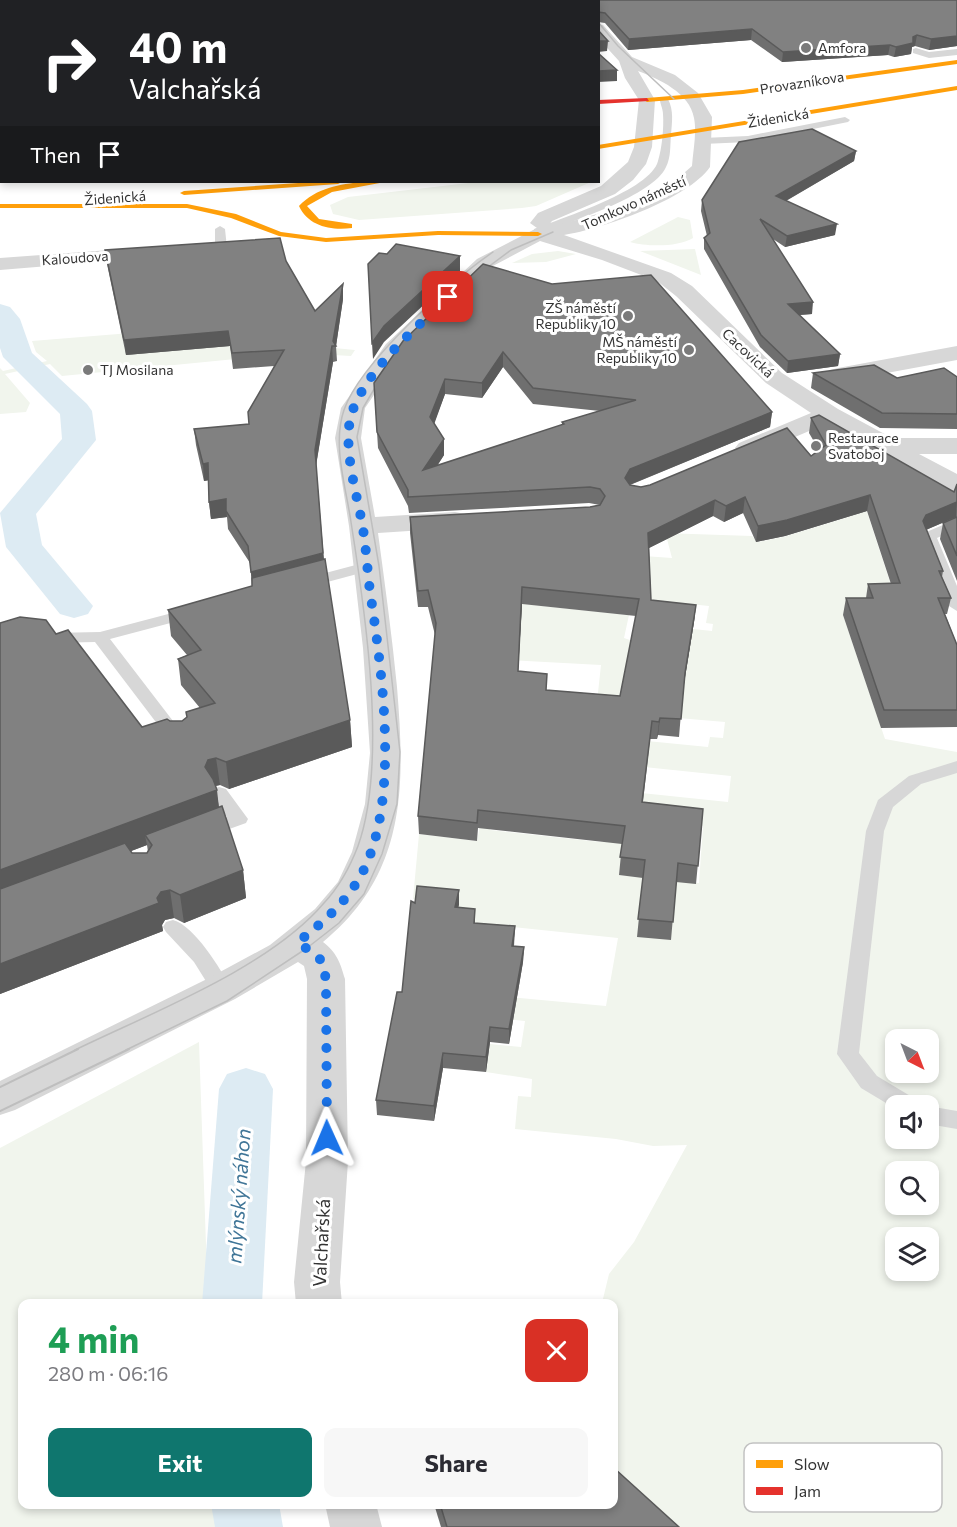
<!DOCTYPE html>
<meta charset="utf-8">
<style>
body{margin:0;font-family:Commissioner,sans-serif;background:#f7f7f7;color:#2b2b33;height:100vh;display:flex;flex-direction:column;font-size:22px;white-space:nowrap}
*{box-sizing:border-box;margin:0}
p{font-size:20px;color:#7c7c81}
.icon{flex:none;width:33px;height:33px;fill:none;stroke:currentColor;stroke-width:2;stroke-linecap:round;stroke-linejoin:round}
.map{position:relative;flex:1;overflow:hidden}
.details{position:absolute;left:18px;top:1299px;width:600px;height:210px;display:flex;flex-direction:column;background:#fff;border-radius:12px;box-shadow:0 3px 9px #0003}
.details>*{flex:none}
.banner{position:absolute;left:0px;top:0px;width:600px;height:183px;box-shadow:0 3px 9px #0003;background:#202124;color:#fff;overflow:hidden}
.needle{width:39px;rotate:138deg}
.controls{position:absolute;left:885px;top:1029px;display:grid;gap:12px}
.controls a{display:grid;place-items:center;width:54px;height:54px;border-radius:12px;background:#fff;box-shadow:0 3px 9px #0003;font-size:30px}
.pin{position:absolute;display:grid;place-items:center;width:51px;height:51px;color:#fff;margin:-26px;border-radius:12px;box-shadow:0 3px 9px #0006}
.me{position:absolute;width:66px;margin:-33px;rotate:359deg;stroke-linejoin:round;filter:drop-shadow(0 0 4px #0008)}
.turn{display:flex;align-items:center;gap:21px;height:126px;padding:0 30px;font-size:27px}
.turn .icon{width:78px;height:78px;stroke-width:2.5}
.turn b{display:block;font-size:42px;line-height:51px}
.then{display:flex;align-items:center;height:57px;padding:0 30px;background:#0003;gap:12px;font-size:22px}
.round{display:grid;place-items:center;flex:none;width:63px;height:63px;border-radius:12px;background:#f7f7f7}
.overview{display:flex;align-items:center;justify-content:space-between;height:102px;padding:0 30px}
h1{font-size:36px;font-weight:700;line-height:45px;color:#1e9e55}
.action{display:flex;gap:12px;margin-top:auto;padding:12px 30px}
.action a{flex:1;height:69px;border-radius:12px;background:#0f766e;color:#fff;font-size:24px;font-weight:700;line-height:69px;text-align:center}
.action a+a{background:#f7f7f7;color:#2b2b33}
.map>svg:first-child{display:block}
</style>
<div class="map">
<svg width="957" height="1527" viewBox="0 0 957 1527">
<rect width="100%" height="100%" fill="#fff"/>
<g fill="#f1f5ed" fill-rule="evenodd">
<path d="M477,182H591L536,206L522,208L359,220L333,214L330,205L348,197Z"/>
<path d="M678,217L690,220L693,238C679,247 647,247 630,242Z"/>
<path d="M695,249L701,275L640,251Z"/>
<path d="M558,251L576,254L546,262L512,263L532,254Z"/>
<path d="M229,325L272,342L355,350L351,356L298,353L62,376L50,364L5,374L30,403L26,412L0,414V368L3,371L47,361L36,352L32,341Z"/>
<path d="M858,507L867,512L894,594L843,615L885,739L957,752V1527H650L614,1477V1304L602,1303L609,1274L634,1242L687,1145L653,1146L616,1139L515,1129L518,1096L531,1097L532,1079L486,1072L490,1044L521,1047L525,1021L505,1019L509,997L606,1006L618,938L475,923L413,899L419,834L477,841L480,825H489L490,830L600,842L613,841L625,835L619,875L699,883L703,826L618,817L622,791L728,802L731,776L644,767L647,741L708,747L710,737L723,738L725,722L596,711L601,665L489,659L514,603L629,615L624,638L633,641L693,629L712,631L713,624L706,623L709,606L523,587L630,555L672,558L667,539L662,533L752,536L758,542L783,537L852,516ZM896,1040H928V1072H896ZM896,1106H928V1138H896ZM896,1172H928V1204H896ZM896,1238H928V1270H896Z"/>
<path d="M199,1042L208,1303L22,1304V1504L222,1505L225,1527H0V1148Z"/>
</g>
<g fill="none" stroke-linecap="round" stroke-linejoin="round">
<g fill="#ddebf3" fill-rule="evenodd">
<path d="M0,304L10,307L20,319L32,353L87,404L92,411L96,440L36,514L42,545L93,606L88,614L74,618L60,614L6,547L0,513L62,439L60,414L3,357L0,348Z"/>
<path d="M246,1068L265,1074L273,1089L262,1304H202L219,1089L227,1074Z"/>
<path d="M211,1504H279L283,1527H215Z"/>
</g>
<g fill="#d7d7d7" fill-rule="evenodd">
<rect x="106" y="0" width="8" height="2"/>
<rect x="0" y="40" width="2" height="6"/>
<path d="M916,48L929,52L957,49V55L929,58L913,53V49Z"/>
<path d="M660,97L668,99C674,111 672,122 671,135C670,146 671,157 666,167C653,196 572,221 542,233H534V229C562,218 651,190 658,161C662,148 664,128 663,114C663,108 659,102 660,97Z"/>
<path d="M845,117L850,120L848,122L748,142L703,144L698,141L703,138L748,136Z"/>
<path d="M220,226L225,229L227,248L221,251L215,248V229Z"/>
<path d="M957,519V529L937,538L957,586V611L949,606L922,536L924,533Z"/>
<path d="M367,562L372,564L375,567L372,570L305,588L297,583L299,580Z"/>
<path d="M191,608L197,610L199,613L197,616L110,639L186,738L183,742H171L95,642L51,643L43,638L51,633L100,632Z"/>
<path d="M957,761V773L921,784L893,807L884,831L859,1053L877,1076L917,1100L920,1106H896V1109L861,1088L837,1054L866,831L878,800L909,776Z"/>
<path d="M219,787L226,789L248,819L246,823L207,837L200,835L198,831L200,827L227,817L210,793L212,789Z"/>
<path d="M173,920C195,926 220,969 232,989L228,994L221,997L214,994L194,962L166,932L163,927L166,922Z"/>
<path d="M928,1106L957,1111V1129L928,1124Z"/>
</g>
<g fill="#d7d7d7" fill-rule="evenodd">
<path d="M598,24L603,25L632,57L675,75L698,93L712,117L710,167C688,199 602,229 564,235L671,273L692,286L782,373L838,409L892,438H957V454H919L957,474V493L948,491L828,423L757,453L748,456L739,453L735,448L739,443L811,413L766,383L676,296L657,281L602,260L540,241L491,267L402,354L365,408L361,438L375,517L455,512L465,514L469,520L465,526L455,528L378,533C385,585 392,636 397,687C405,786 407,873 323,942C337,953 340,962 345,979L348,1161L340,1282L342,1304H296L294,1282L306,1161L307,979L304,966L298,962L235,999L15,1110L0,1115V1081L207,979L270,945L315,909L338,882L352,852L365,804L370,753L363,648L349,526L335,438L341,408L386,344L477,259L537,228L530,223L538,213L601,186L628,162L634,147L639,100L625,78L619,61L598,38ZM638,71C659,79 690,93 694,118C697,133 693,151 692,166C661,196 590,219 548,226L552,221L615,194L633,180L646,164L652,147L655,100Z"/>
<path d="M151,247L158,249L161,253L158,257L0,270V258Z"/>
<path d="M957,346V360L838,382L830,380L826,375L830,370L838,368Z"/>
<path d="M325,1504H376L382,1527H330Z"/>
</g>
<g fill="#ff9f0a" fill-rule="evenodd">
<path d="M957,60V64L743,94L647,102L644,100L647,98L743,90Z"/>
<path d="M957,86V90L598,149V145Z"/>
<path d="M313,182H342L338,184L184,195L180,193L184,191Z"/>
<path d="M363,182H385L332,192L307,206L319,219L352,224V228C331,231 308,226 299,206C316,188 340,184 363,182Z"/>
<path d="M0,204H187L236,214L281,232L326,238L438,231L538,232L542,234L538,236L438,235L326,242L279,236L231,218L187,208H0Z"/>
</g>
<path fill="#e5322d" fill-rule="evenodd" d="M647,98L649,101L598,104V100Z"/>
<g stroke="#bebebe" stroke-width="1.5">
<path d="M598,22L618,46L674,99"/>
<path d="M476,276L511,250L553,232"/>
<path d="M75,1050C151,1013 269,968 324,903C339,887 350,867 358,846C388,762 365,610 351,522C346,487 332,445 344,410C360,363 451,281 493,252"/>
<path d="M126,1050L227,1001L307,948L339,923L364,894L382,854L397,804L400,752L379,566L357,437L363,408L383,374"/>
</g>
<g stroke="#bebebe" stroke-width="2">
<path d="M0,1087L78,1049"/>
<path d="M0,1111L129,1049"/>
</g>
</g>
<g fill="#6f6f6f" fill-rule="evenodd">
<path d="M291,0H957V46L929,50L915,46L912,47L911,54L894,57L888,55L782,62L751,40L628,50L605,23L598,22V2H292Z"/>
<path d="M856,151L854,161L786,201L835,235L785,247L773,239L812,314L799,315L840,354L838,366L787,373L760,347L704,249V238L707,236L701,211L702,200Z"/>
<path d="M105,250L286,261L315,311L343,299L336,346L337,361L333,362L316,465L324,559L350,720L352,747L229,789L220,785L215,786L219,807L243,870L246,898L184,923L174,918L165,920L162,925L163,931L0,994V623L56,634L142,727L170,721H182L187,717L186,712L200,708L181,685L178,659L187,655L171,636L168,610L252,586L250,563L228,529L227,517L211,519L209,502V480L204,481L196,445L194,429L249,424L274,366L233,369L230,346L126,355L107,264ZM147,845L148,852L147,853H132L131,851Z"/>
<path d="M483,264L772,412L770,427L630,485L641,487L811,456L819,450L809,433L811,418L954,492L957,484V581L940,539L943,523L956,517L926,530L943,571L942,577L951,598L947,614H945L957,645V727L881,728L843,615L846,598H866L868,584H891L867,511L785,536L756,542L743,513L724,522L713,516L649,548L651,600L696,605L694,622L683,689L679,737L658,735L657,739H650L643,802L703,809L696,884L676,882L671,940L637,937L643,878L619,875L622,844L478,828L477,841L419,834L418,816L435,635L428,607H418L410,533V517L590,507L600,505L589,503L409,513L408,506L378,448L374,383ZM503,367L533,404L600,411L562,422V425L437,466L444,455L434,423L445,394L482,398ZM522,604L636,616L620,696L547,690L518,671Z"/>
<path d="M813,373L897,378L957,377V429L880,428L811,388Z"/>
<path d="M459,890L458,908L475,909V923L515,926L514,947H524L523,962L509,1044L490,1042L486,1072L443,1068L434,1121L377,1115L376,1100L402,992L415,903Z"/>
<path d="M434,1504H614L679,1527H441Z"/>
</g>
<g fill="#5a5a5a">
<path d="M752,29L751,40L628,50L629,39Z"/>
<path d="M917,35L915,46L912,47L911,54L894,57L896,47Z"/>
<path d="M957,36V46L929,50L931,39Z"/>
<path d="M598,41H608L607,51L598,52Z"/>
<path d="M890,45L888,55L782,62L783,52Z"/>
<path d="M617,70V81L598,82V71Z"/>
<path d="M856,151L854,161L775,207L776,196Z"/>
<path d="M837,224L835,235L785,247L787,236Z"/>
<path d="M460,256V271L384,342L373,359L372,343L384,326Z"/>
<path d="M343,284V299L336,346L333,341Z"/>
<path d="M813,302L812,314L786,316L788,304Z"/>
<path d="M228,331L230,346L126,355L124,340Z"/>
<path d="M332,346L333,362L316,466L315,450Z"/>
<path d="M503,352V367L482,398V383Z"/>
<path d="M840,354L838,366L787,373L788,361Z"/>
<path d="M445,379V394L431,433L430,417Z"/>
<path d="M772,412L770,427L629,485L625,478L630,469Z"/>
<path d="M444,439V455L424,486L423,470Z"/>
<path d="M208,463L210,480L204,481L203,464Z"/>
<path d="M870,495L867,511L785,536L756,542L758,526Z"/>
<path d="M745,497L743,513L724,522L726,506Z"/>
<path d="M226,499L227,517L211,519L209,502Z"/>
<path d="M715,500L713,516L647,549L648,533Z"/>
<path d="M957,502L956,517L923,531V521L926,515Z"/>
<path d="M323,553L325,571L253,590L251,572Z"/>
<path d="M522,587V604L517,689L518,671Z"/>
<path d="M696,605L694,622L683,690L685,673Z"/>
<path d="M660,718L658,735L657,739L659,722Z"/>
<path d="M350,720L352,747L229,789L226,762Z"/>
<path d="M216,758L220,785L211,787L217,790L220,817L145,835L147,845L0,901V870L205,767L208,760Z"/>
<path d="M243,870L246,898L184,923L180,895Z"/>
<path d="M170,890L174,918L165,920L162,925L163,931L0,994V964L157,898L161,892Z"/>
<path d="M459,890V905L455,922V907Z"/>
<path d="M515,926L514,941L512,961V946Z"/>
<path d="M524,947L523,962L509,1044V1029Z"/>
<path d="M490,1027V1042L486,1072V1057Z"/>
<path d="M443,1053V1068L434,1121V1106Z"/>
</g>
<g fill="#818181" stroke="#5a5a5a" stroke-width="1.5" fill-rule="evenodd">
<path d="M0,0H94L95,2H2V17H0Z"/>
<path d="M294,0H957V36L931,39L917,35L913,37V43L896,47L890,45L783,52L752,29L629,39L605,13L598,12V2H295Z"/>
<path d="M598,30L608,41H598Z"/>
<path d="M598,53L617,70L598,71Z"/>
<rect x="0" y="54" width="2" height="8"/>
<path d="M812,129L856,151L776,196L837,224L787,236L760,219L813,302L788,304L840,354L788,361L761,335L704,238L710,233L702,200L739,142Z"/>
<path d="M280,238L286,261L315,311L343,284L333,341L336,346H332L315,450L323,553L251,572L248,546L226,511V499L209,502L208,463L203,464L194,429L249,424L248,412L284,350L232,353L228,331L124,340L105,250Z"/>
<path d="M396,244L460,256L384,326L372,343L368,264L379,253L387,254Z"/>
<path d="M483,264L552,284L651,275L772,412L630,469L625,478L630,485L641,487L650,485L787,428L811,456L826,445L811,418L819,415L954,492L957,484V502L926,515L923,521L943,571H939L951,598H938L957,645V710H884L846,598H873L868,584L900,583L870,495L787,520L758,526L745,497L726,506L715,500L648,533L651,600L696,605L685,673L681,719L660,718L659,722L652,721L642,802L703,809L698,866L678,863L673,922L638,919L645,860L620,857L625,826L478,810L477,823L418,816L436,623L428,590L418,591L410,517L590,507L600,505L605,496L600,489L590,487L408,497V490L377,432L374,383L403,341ZM503,352L533,388L636,400L562,422L564,424L423,470L444,439L430,417L445,379L482,383ZM522,587L639,599L620,696L546,690L547,674L518,671Z"/>
<path d="M874,365L897,378L944,368L957,377V414L882,413L813,373Z"/>
<path d="M957,517V556L943,523Z"/>
<path d="M325,559L350,720L226,762L216,758L208,760L205,767L213,779L217,790L0,870V623L20,617L46,620L56,634L68,630L142,727L167,719L170,721H182L187,717L186,712L215,703L178,659L201,650L168,610L252,586V578Z"/>
<path d="M222,806L243,870L180,895L170,890L161,892L157,898L159,903L0,964V889L125,843L132,853H147L152,845L145,835Z"/>
<path d="M417,886L459,890L455,907L475,909L474,923L515,926L512,946L524,947L509,1029L490,1027L486,1057L443,1053L434,1106L376,1100L397,992H402L411,901L415,903Z"/>
<path d="M614,1468L679,1527H447L440,1504H614Z"/>
</g>
<g fill="none" stroke-linecap="round" stroke-linejoin="round">
<path stroke="#1a73e8" stroke-width="10" stroke-dasharray="0 18" d="M327,1138L326,979L321,960L298,942C318,926 338,910 353,888C404,817 382,673 370,591C367,568 366,545 362,523C356,490 340,439 354,407C373,363 414,331 448,297"/>
</g>
<g fill="#7a7a7a" stroke="#fff" stroke-width="2">
<circle cx="806" cy="48" r="6"/>
<circle cx="628" cy="316" r="6"/>
<circle cx="689" cy="350" r="6"/>
<circle cx="88" cy="370" r="6"/>
<circle cx="816" cy="446" r="6"/>
</g>
<g text-anchor="middle" stroke-width="6" stroke-linejoin="round" paint-order="stroke">
<g font-size="14" fill="#333" stroke="#fff" text-anchor="start">
<text x="818" y="53">Amfora</text>
<text x="616" y="313" text-anchor="end">ZŠ náměstí<tspan x="616" dy="16">Republiky 10</tspan></text>
<text x="677" y="347" text-anchor="end">MŠ náměstí<tspan x="677" dy="16">Republiky 10</tspan></text>
<text x="100" y="375">TJ Mosilana</text>
<text x="828" y="443">Restaurace<tspan x="828" dy="16">Svatoboj</tspan></text>
</g>
<g font-size="14" fill="#333" stroke="#fff">
<text transform="translate(802 83) rotate(-9)" y="5">Provazníkova</text>
<text transform="translate(778 118) rotate(-9)" y="5">Židenická</text>
<text transform="translate(115 198) rotate(-4)" y="5">Židenická</text>
<text transform="translate(634 203) rotate(-24)" y="5">Tomkovo náměstí</text>
<text transform="translate(75 258) rotate(-4)" y="5">Kaloudova</text>
<text transform="translate(748 353) rotate(43)" y="5">Cacovická</text>
</g>
<g font-size="18" fill="#333" stroke="#fff">
<text transform="translate(322 1243) rotate(-87)" y="6">Valchařská</text>
</g>
<g font-size="20" font-style="italic" fill="#3f7597" stroke="#fff">
<text transform="translate(239 1196) rotate(-86)" y="7">mlýnský náhon</text>
</g>
</g>
<rect x="744" y="1443" width="198" height="69" rx="9" fill="#fff" stroke="#c2c2c2" stroke-width="1.5"/>
<rect x="756" y="1460" width="27" height="8" fill="#ff9f0a"/>
<rect x="756" y="1487" width="27" height="8" fill="#e5322d"/>
<g font-size="16" fill="#333">
<text x="794" y="1470">Slow</text>
<text x="794" y="1497">Jam</text>
</g>
</svg>
<div class="controls">
<a><svg class="needle" viewBox="-14 -14 28 28"><path d="M0-13l5 13h-10z" fill="#e53935"/><path d="M0 13l5-13h-10z" fill="#7c7c81"/></svg></a>
<a><svg class="icon" aria-label="sound" viewBox="0 0 24 24"><path d="M4 9h4l5-4v14l-5-4H4zM17 9q2 3 0 6"/></svg></a>
<a><svg class="icon" aria-label="search" viewBox="0 0 24 24"><circle cx="10" cy="10" r="6"/><path d="M15 15l6 6"/></svg></a>
<a><svg class="icon" aria-label="layers" viewBox="0 0 24 24"><path d="M12 4l9 5-9 5-9-5zM3 14l9 5 9-5"/></svg></a>
</div>
<div class="pin" style="left:448px;top:297px;background:#d93025"><svg class="icon" aria-label="arrive" viewBox="0 0 24 24"><path d="M6 21V4h12l-3 4 3 4H6"/></svg></div>
<svg class="me" style="left:327px;top:1138px" viewBox="-20 -20 40 40"><path d="M0-17L14 15 0 8-14 15z" fill="#1a73e8" stroke="#fff" stroke-width="4"/></svg>
<div class="banner">
<div class="turn"><svg class="icon" aria-label="right" viewBox="0 0 24 24"><path d="M7 20v-9h11M14 6l5 5-5 5"/></svg><div><b>40 m</b>Valchařská</div></div>
<div class="then">Then<svg class="icon" aria-label="arrive" viewBox="0 0 24 24"><path d="M6 21V4h12l-3 4 3 4H6"/></svg></div>
</div>
<section class="details">
<div class="overview"><div><h1>4 min</h1><p>280 m · 06:16</p></div><a class="round" style="background:#d93025;color:#fff"><svg class="icon" aria-label="close" viewBox="0 0 24 24"><path d="M6 6l12 12M18 6L6 18"/></svg></a></div>
<div class="action"><a>Exit</a><a>Share</a></div>
</section>
</div>
